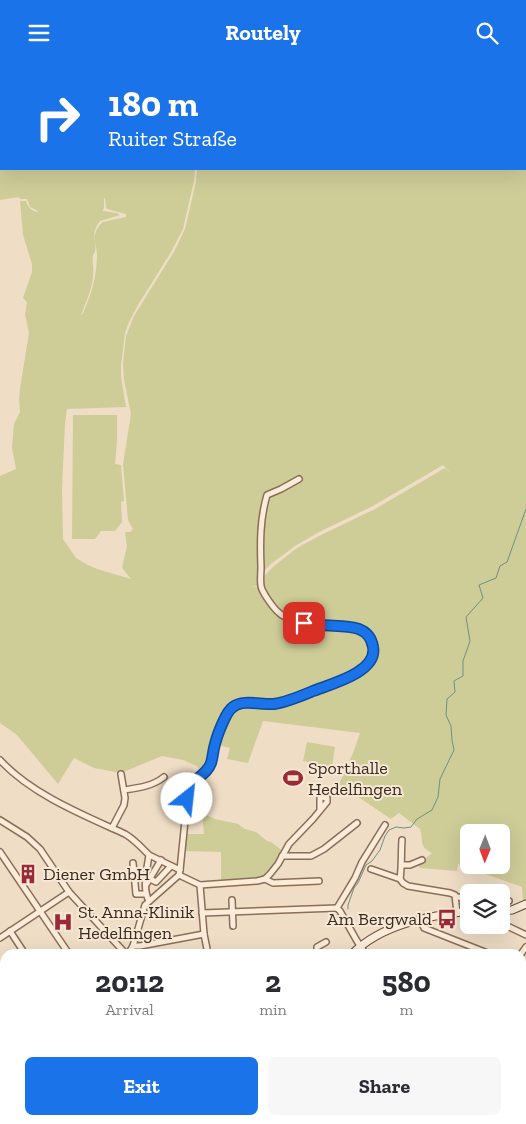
<!DOCTYPE html>
<meta charset="utf-8">
<style>
body{margin:0;font-family:"Zilla Slab",serif;background:#f7f7f7;color:#2b2b33;height:100vh;display:flex;flex-direction:column;font-size:19px;white-space:nowrap}
*{box-sizing:border-box;margin:0}
p{font-size:16px;color:#7c7c81}
.icon{flex:none;width:28px;height:28px;fill:none;stroke:currentColor;stroke-width:2;stroke-linecap:round;stroke-linejoin:round}
.map{position:relative;flex:1;overflow:hidden}
.side{position:absolute;left:0px;top:884px;width:526px;height:176px;display:flex;flex-direction:column;background:#fff;border-radius:15px 15px 0 0;box-shadow:0 5px 20px #0002}
.side>*{flex:none}
.top-card{position:absolute;left:0px;top:0px;width:526px;height:105px;box-shadow:0 5px 20px #0002;background:#1a73e8;color:#fff;overflow:hidden}
.needle{width:32px;rotate:181deg}
.buttons{position:absolute;left:460px;top:759px;display:grid;gap:10px}
.buttons a{display:grid;place-items:center;width:50px;height:50px;border-radius:8px;background:#fff;box-shadow:0 5px 20px #0002;font-size:25px}
.pin{position:absolute;display:grid;place-items:center;width:42px;height:42px;color:#fff;margin:-21px;border-radius:10px;box-shadow:0 2px 8px #0006}
.me{position:absolute;width:55px;margin:-28px;rotate:29deg;stroke-linejoin:round;filter:drop-shadow(0 0 4px #0008)}
.turn{display:flex;align-items:center;gap:18px;height:105px;padding:0 25px;font-size:22px}
.turn .icon{width:65px;height:65px;stroke-width:2.5}
.turn b{display:block;font-size:35px;line-height:42px}
.eta{display:flex;justify-content:space-evenly;align-items:center;height:85px;text-align:center}
.eta b{font-size:30px;font-weight:700;line-height:35px}
.button{display:flex;gap:10px;margin-top:auto;padding:10px 25px}
.button a{flex:1;height:58px;border-radius:8px;background:#1a73e8;color:#fff;font-size:20px;font-weight:700;line-height:58px;text-align:center}
.button a+a{background:#f7f7f7;color:#2b2b33}
header{display:flex;justify-content:space-between;align-items:center;height:65px;padding:0 25px;background:#1a73e8;color:#fff;font-size:22px;font-weight:700}
.map>svg:first-child{display:block}
</style>
<header><svg class="icon" aria-label="menu" viewBox="0 0 24 24"><path d="M4 6h16M4 12h16M4 18h16"/></svg>Routely<svg class="icon" aria-label="search" viewBox="0 0 24 24"><circle cx="10" cy="10" r="6"/><path d="M15 15l6 6"/></svg></header>
<div class="map">
<svg width="526" height="1059" viewBox="0 0 526 1059">
<rect width="100%" height="100%" fill="#efddc5"/>
<g fill="#e5d6b2">
<path d="M521,1010L526,1012V1049L521,1046Z"/>
<path d="M521,1050L526,1052V1059H352L362,1055H521Z"/>
<path d="M295,1055H355L344,1059H302Z"/>
</g>
<g fill="#cecd98" fill-rule="evenodd">
<path d="M0,0H526V836L523,837L522,822L458,799L457,806L420,803L417,797L425,794L432,788C418,781 424,776 420,764L399,748L391,754L339,719L353,688L360,668L263,656L248,698L227,694L230,683L215,679L211,697L202,711L197,701L183,695L162,691L121,708L94,703L74,693L58,719L17,670L0,658V411L16,404L12,383L14,359L20,347L19,334L20,323L29,268L25,249L27,237L23,233L32,207V199L23,170L20,136H26C28,142 31,146 38,147V146L30,142L27,134H20L19,132L0,135ZM1,1H525V104H1ZM195,105H197L196,117L185,164L175,185L134,251L126,271L123,298L124,315L131,349L123,399L128,455L133,464L130,467H125L127,481L122,503L131,514L97,504L86,499L76,493L63,474L62,424L65,358L67,344L126,342L121,311V301L125,268L129,257L138,240L171,187L183,164L194,116ZM104,133H105L106,142L107,144L126,149V152L103,157C99,160 96,165 95,170C94,177 97,183 97,190C97,210 91,232 82,250H81C86,237 92,224 93,211C94,204 92,196 93,191C93,189 94,188 95,187C97,174 90,169 100,156L120,150L117,148L103,146L104,142ZM443,400L452,409L445,403L375,444L319,471L297,483L274,501L262,513L264,523L251,521H261V509L271,499L295,481L319,467L373,441ZM469,768H501V800H469Z"/>
<path d="M73,350H117V377L115,399L121,400L124,436L121,437L122,457L115,466H101L95,474H72Z"/>
<path d="M307,677L335,682L332,702L303,696Z"/>
<path d="M202,748L215,754L238,759L245,764L256,767L267,776L271,777L284,787L265,814L221,819V787L184,786L186,769H204Z"/>
<path d="M255,1055H295L302,1059H254Z"/>
</g>
<path fill="#c3c298" d="M43,1055H126L127,1058L123,1059H45Z"/>
<g fill="none" stroke-linecap="round" stroke-linejoin="round">
<g stroke="#6d9184" stroke-width="1">
<path d="M348,844V840L354,823L358,818L366,800L372,796L380,785L385,771L389,765L396,762L404,763L411,762L417,754L432,745L438,732L440,714L454,685L452,675L451,661L446,650L447,634L455,627L454,616L463,611V596L470,576L466,552L483,533L479,520L496,513L500,501L507,497L526,444"/>
<path d="M521,909H526"/>
<path d="M333,1055L335,1059"/>
<path d="M432,1055V1059"/>
<path d="M494,1059L495,1055"/>
</g>
<defs>
<g id="minor">
<path d="M0,695C31,729 83,750 125,769C134,774 141,782 149,790C147,804 142,823 149,836"/>
<path d="M124,725C138,723 153,721 164,712"/>
<path d="M0,755L27,772L40,784L69,827L126,889"/>
<path d="M112,763L124,740L125,733L121,709"/>
<path d="M402,775C401,788 402,800 400,814L403,818L408,821L450,828L455,830L457,848"/>
<path d="M0,787L69,889"/>
<path d="M149,790L180,805"/>
<path d="M282,791H311L324,784L357,758"/>
<path d="M133,798L136,829H145"/>
<path d="M402,800H410L422,795"/>
<path d="M371,804L400,814"/>
<path d="M179,810L200,820L204,869L208,889"/>
<path d="M150,814L156,817L171,801"/>
<path d="M265,814L273,818L319,816"/>
<path d="M146,820L161,795"/>
<path d="M200,820L257,816L265,814L270,809L278,799L289,779L313,754L327,737V733L322,732L320,733V745"/>
<path d="M456,832L469,833"/>
<path d="M232,835L233,861"/>
<path d="M501,835L509,836"/>
<path d="M337,843L355,813L362,797L385,760"/>
<path d="M337,843L340,846L357,876L363,885"/>
<path d="M202,848L337,843"/>
<path d="M420,855L424,863L490,889"/>
<path d="M501,858L526,870"/>
<path d="M10,866L25,889"/>
<path d="M0,873L69,827"/>
<path d="M133,881H140L204,869"/>
<path d="M128,889L133,881L145,840L179,810L180,805L188,726C193,714 207,710 211,697C213,691 213,684 215,678C218,670 226,646 233,641C242,634 262,640 274,639C288,637 301,631 313,626C331,619 368,610 373,589C375,581 371,571 364,566C357,561 347,561 338,561C321,560 290,560 277,546C272,541 262,527 261,521C260,515 261,508 261,502C260,477 260,454 267,430L281,424L299,414"/>
<path d="M317,889V882L326,877"/>
<path d="M521,889L526,882"/>
<path d="M0,925L5,935"/>
<path d="M521,975L526,976"/>
<path d="M159,1055L160,1059"/>
<path d="M235,1059L236,1055"/>
</g>
<path id="tertiary" d="M521,935H526"/>
<g id="secondary">
<path d="M501,846L512,845L526,839"/>
<path d="M352,889C382,859 428,851 469,846"/>
<path d="M0,1040L5,1052"/>
<path d="M187,1059L189,1055"/>
</g>
<g id="trunk">
<path d="M0,983L5,995"/>
<path d="M0,1001L5,1013"/>
<path d="M22,1055L24,1059"/>
<path d="M30,1055L32,1059"/>
<path d="M37,1055L39,1059"/>
</g>
</defs>
<use href="#minor" stroke="#8b6e5a" stroke-width="8"/>
<use href="#tertiary" stroke="#8b6e5a" stroke-width="9"/>
<use href="#secondary" stroke="#6d4f3e" stroke-width="9"/>
<use href="#trunk" stroke="#583d2f" stroke-width="10"/>
<use href="#minor" stroke="#faecd9" stroke-width="5"/>
<use href="#tertiary" stroke="#faecd9" stroke-width="6"/>
<use href="#secondary" stroke="#faecd9" stroke-width="7"/>
<use href="#trunk" stroke="#e9af79" stroke-width="8"/>
</g>
<g fill="none" stroke-linecap="round" stroke-linejoin="round">
<defs>
<path id="route" d="M187,734C187,731 187,727 189,723C194,713 207,710 211,698C213,692 213,685 215,679C217,671 226,646 233,642C243,634 261,640 274,639C287,637 301,631 313,626C331,619 378,607 373,582C369,557 341,562 322,560C316,560 310,559 304,558"/>
</defs>
<use href="#route" stroke="#114b97" stroke-width="12"/>
<use href="#route" stroke="#1a73e8" stroke-width="9"/>
</g>
<defs>
<symbol id="stadium-bare" viewBox="-9 -9 18 18"><path d="M0-5a6.5 5 0 1 0 0 10a6.5 5 0 1 0 0-10ZM-3.5-1.8h7v3.6h-7Z" fill="#9b2938" stroke="#f6e8d5" stroke-width="2.5" paint-order="stroke"/></symbol>
<symbol id="building-bare" viewBox="-9 -9 18 18"><path d="M-4-6H4V6H1V3H-1V6H-4ZM-2.5-4.3h1.7v1.8h-1.7ZM.8-4.3h1.7v1.8H.8ZM-2.5-1h1.7V.8h-1.7ZM.8-1h1.7V.8H.8Z" fill="#9b2938" stroke="#f6e8d5" stroke-width="2.5" paint-order="stroke"/></symbol>
<symbol id="bus-bare" viewBox="-9 -9 18 18"><path d="M-5-6H5V4H4V6H2V4H-2V6H-4V4H-5ZM-3.5-4V0h7V-4ZM-3.5 1.2v1.5H-2V1.2ZM2 1.2v1.5H3.5V1.2Z" fill="#9b2938" stroke="#f6e8d5" stroke-width="2.5" paint-order="stroke"/></symbol>
<symbol id="hospital-bare" viewBox="-9 -9 18 18"><path d="M-5-5h3v3.5h4V-5h3V5h-3V1.5h-4V5h-3Z" fill="#9b2938" stroke="#f6e8d5" stroke-width="2.5" paint-order="stroke"/></symbol>
</defs>
<g fill-rule="evenodd">
<use href="#stadium-bare" x="279" y="699" width="28" height="28"/>
<use href="#building-bare" x="14" y="795" width="28" height="28"/>
<use href="#bus-bare" x="433" y="840" width="28" height="28"/>
<use href="#hospital-bare" x="49" y="843" width="28" height="28"/>
</g>
<g text-anchor="middle" stroke-width="4" stroke-linejoin="round" paint-order="stroke">
<g font-size="18" fill="#3a291f" stroke="#f6e8d5" text-anchor="start">
<text x="308" y="709">Sporthalle<tspan x="308" dy="21">Hedelfingen</tspan></text>
<text x="43" y="815">Diener GmbH</text>
<text x="78" y="853">St. Anna-Klinik<tspan x="78" dy="21">Hedelfingen</tspan></text>
<text x="432" y="860" text-anchor="end">Am Bergwald</text>
</g>
</g>
</svg>
<div class="buttons">
<a><svg class="needle" viewBox="-14 -14 28 28"><path d="M0-13l5 13h-10z" fill="#e53935"/><path d="M0 13l5-13h-10z" fill="#7c7c81"/></svg></a>
<a><svg class="icon" aria-label="layers" viewBox="0 0 24 24"><path d="M12 4l9 5-9 5-9-5zM3 14l9 5 9-5"/></svg></a>
</div>
<div class="pin" style="left:304px;top:558px;background:#d93025"><svg class="icon" aria-label="arrive" viewBox="0 0 24 24"><path d="M6 21V4h12l-3 4 3 4H6"/></svg></div>
<svg class="me" style="left:187px;top:734px" viewBox="-20 -20 40 40"><circle r="19" fill="#fff"/><path d="M0-13L10 11 0 6-10 11z" fill="#1a73e8"/></svg>
<div class="top-card">
<div class="turn"><svg class="icon" aria-label="right" viewBox="0 0 24 24"><path d="M7 20v-9h11M14 6l5 5-5 5"/></svg><div><b>180 m</b>Ruiter Straße</div></div>
</div>
<section class="side">
<div class="eta">
<div><b>20:12</b><p>Arrival</p></div>
<div><b>2</b><p>min</p></div>
<div><b>580</b><p>m</p></div>
</div>
<div class="button"><a>Exit</a><a>Share</a></div>
</section>
</div>
